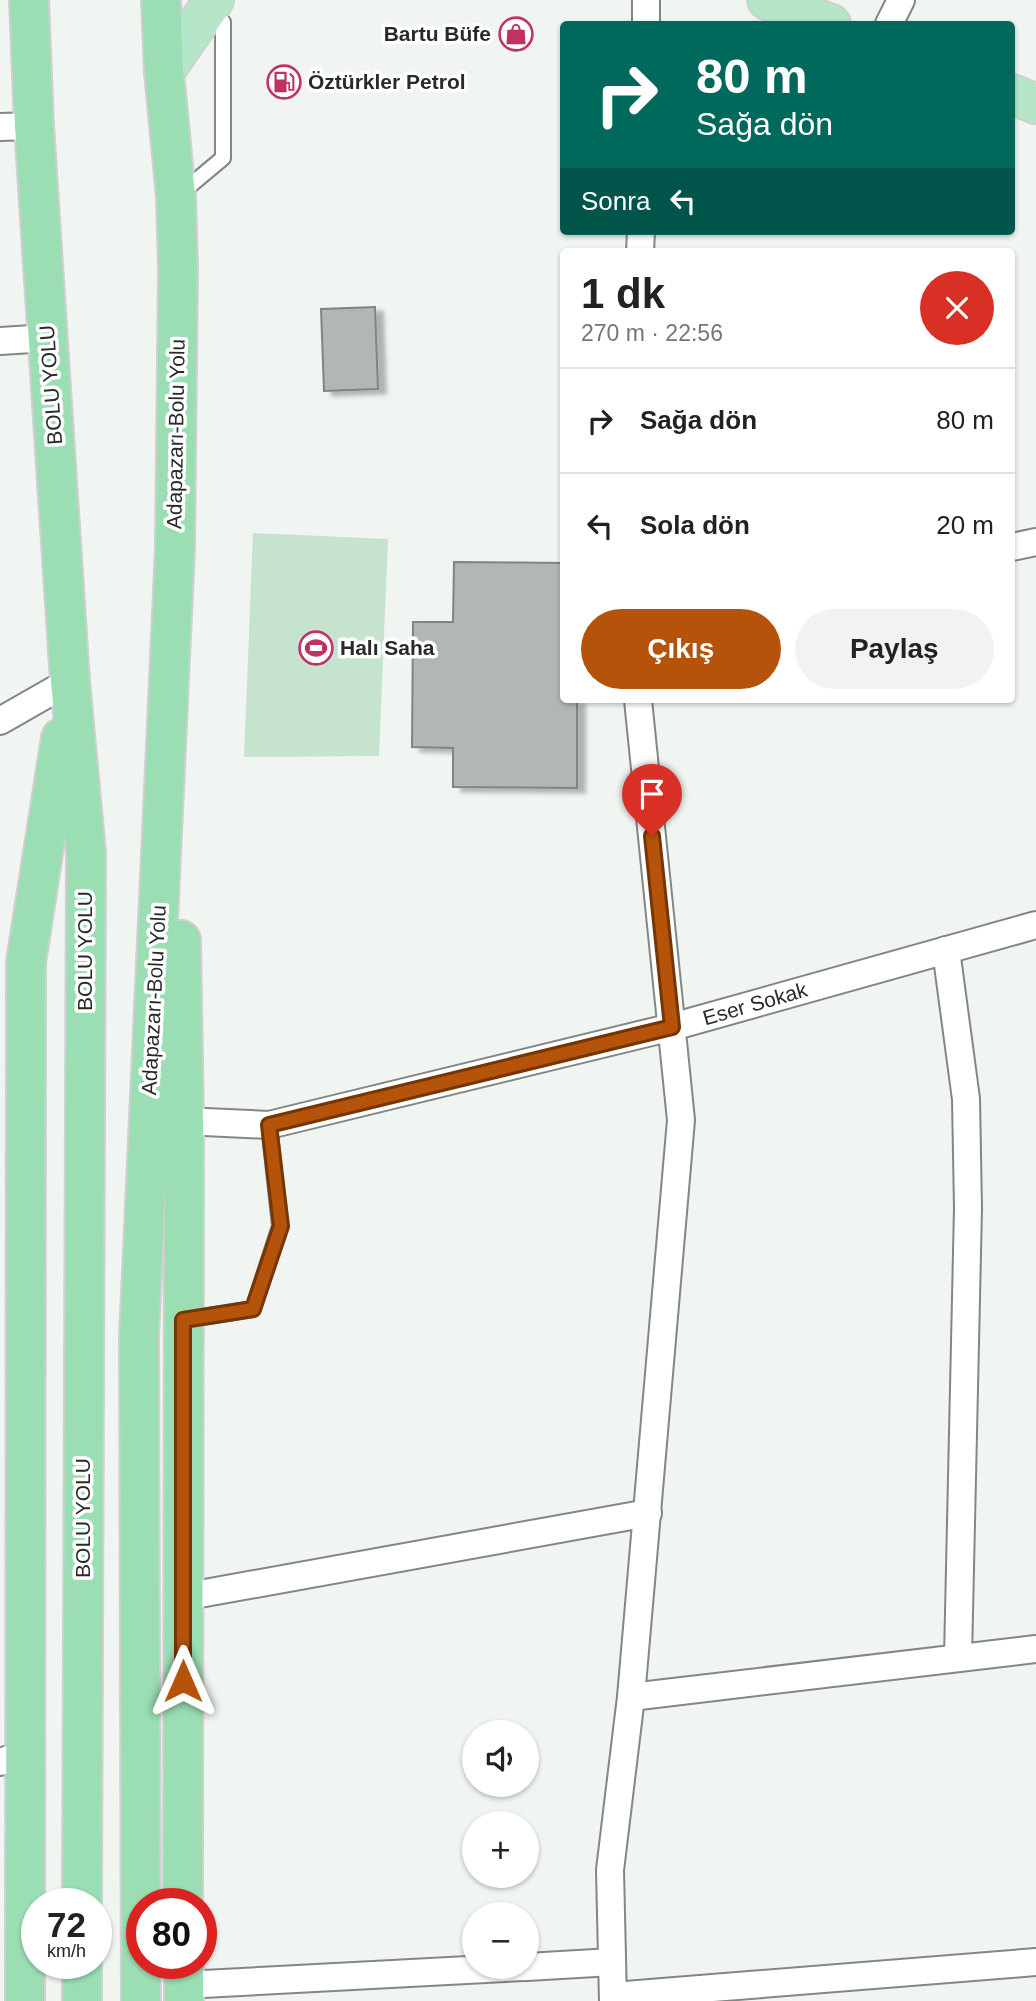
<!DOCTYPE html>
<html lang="tr">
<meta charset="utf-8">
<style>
body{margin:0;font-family:Helvetica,sans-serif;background:#f2f2f2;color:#222;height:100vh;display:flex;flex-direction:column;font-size:26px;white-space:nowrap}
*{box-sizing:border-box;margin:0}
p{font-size:23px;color:#767676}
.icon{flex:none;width:38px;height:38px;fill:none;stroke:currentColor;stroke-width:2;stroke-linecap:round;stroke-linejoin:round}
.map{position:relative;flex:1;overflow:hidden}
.panel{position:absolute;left:560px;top:248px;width:455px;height:455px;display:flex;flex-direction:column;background:#fff;border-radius:7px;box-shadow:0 2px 5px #0004}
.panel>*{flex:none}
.banner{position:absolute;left:560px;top:21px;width:455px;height:214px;border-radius:7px;box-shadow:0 2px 5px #0004;background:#00695c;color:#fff;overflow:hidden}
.fabs{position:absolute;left:462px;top:1720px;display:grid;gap:14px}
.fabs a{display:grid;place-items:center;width:77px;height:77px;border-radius:50%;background:#fff;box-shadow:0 2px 5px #0004;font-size:35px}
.speed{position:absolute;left:21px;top:1888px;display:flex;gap:14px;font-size:35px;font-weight:700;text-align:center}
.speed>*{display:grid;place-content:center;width:91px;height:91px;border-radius:50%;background:#fff;box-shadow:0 2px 5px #0004;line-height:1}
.speed small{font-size:18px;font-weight:400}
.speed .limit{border:10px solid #d22;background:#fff;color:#111}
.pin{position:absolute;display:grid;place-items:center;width:60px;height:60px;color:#fff;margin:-72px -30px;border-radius:50% 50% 50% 0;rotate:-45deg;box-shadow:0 0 7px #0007}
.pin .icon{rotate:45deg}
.me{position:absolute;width:77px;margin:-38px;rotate:0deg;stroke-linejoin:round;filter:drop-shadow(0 0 5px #0008)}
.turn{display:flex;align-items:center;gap:24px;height:147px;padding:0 21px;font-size:32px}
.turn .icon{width:91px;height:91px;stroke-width:2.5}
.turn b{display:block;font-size:49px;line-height:60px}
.then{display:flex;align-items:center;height:66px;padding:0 21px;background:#0003;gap:14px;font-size:26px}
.round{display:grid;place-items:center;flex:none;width:74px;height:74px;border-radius:37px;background:#f2f2f2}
.overview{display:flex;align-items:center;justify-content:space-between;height:119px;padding:0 21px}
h1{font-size:42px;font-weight:700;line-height:52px}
.action{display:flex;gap:14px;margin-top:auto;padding:14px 21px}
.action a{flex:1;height:80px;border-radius:42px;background:#b45309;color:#fff;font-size:28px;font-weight:700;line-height:80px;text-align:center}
.action a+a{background:#f2f2f2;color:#222}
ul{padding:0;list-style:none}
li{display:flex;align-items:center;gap:21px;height:105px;padding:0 21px;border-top:2px solid #e0e0e0}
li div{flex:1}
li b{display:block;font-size:26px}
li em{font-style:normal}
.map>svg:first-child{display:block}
</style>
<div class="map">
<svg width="1036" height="2001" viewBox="0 0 1036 2001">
<defs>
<filter id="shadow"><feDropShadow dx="8" dy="4.5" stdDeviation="2" flood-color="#0004"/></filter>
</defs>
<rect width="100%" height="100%" fill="#f0f5f2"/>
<path fill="#c5e3cf" d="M253,533L388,539L379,756L244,757Z"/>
<g fill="#b3b7b4" stroke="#818482" stroke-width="2" filter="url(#shadow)">
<path d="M375,307L378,389L324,391L321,309Z"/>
<path d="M454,562L564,563V700H577V788L453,787V748L412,747L413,622H453Z"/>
</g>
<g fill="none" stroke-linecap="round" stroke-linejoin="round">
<defs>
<g id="service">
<path d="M180,194L223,158V22"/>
<path d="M184,1320L253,1309L280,1226L269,1125"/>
</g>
<g id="minor">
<path d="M646,24V0"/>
<path d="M889,24L901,0"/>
<path d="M0,127L34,126"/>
<path d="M640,252L641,231"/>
<path d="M0,341L48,338"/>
<path d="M1012,547L1036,542"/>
<path d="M0,721L70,681"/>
<path d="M946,950L966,1099L968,1208L958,1658"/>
<path d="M184,1121L269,1125L672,1027L1036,925"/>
<path d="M183,1597L648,1513"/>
<path d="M631,1697L1036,1649"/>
<path d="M0,1762L24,1754"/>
<path d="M527,1967L612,1962"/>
<path d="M184,1985L524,1967"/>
<path d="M613,1996L1036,1962"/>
<path d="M613,2001L610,1870L631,1697L681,1120L638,700"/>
</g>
<g id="primary">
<path d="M767,0L831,24"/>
<path d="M164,72L214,0"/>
<path d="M1012,94L1036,104"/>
</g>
<g id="trunk">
<path d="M29,0L34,126L70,681L86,853L82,1904"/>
<path d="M181,940L184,1121L183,1904"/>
<path d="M184,1964V2001"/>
<path d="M25,2001L26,962L61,738"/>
<path d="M82,2001V1964"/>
<path d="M141,2001L139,1337L175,548L178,267L176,197L164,72L161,0"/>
</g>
</defs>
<use href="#service" stroke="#838784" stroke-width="18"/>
<use href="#minor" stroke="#838784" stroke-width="30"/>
<use href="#primary" stroke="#d0d0d0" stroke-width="42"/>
<use href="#trunk" stroke="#d0d0d0" stroke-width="42"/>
<use href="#service" stroke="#fff" stroke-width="14"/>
<use href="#minor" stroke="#fff" stroke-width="26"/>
<use href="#primary" stroke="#b4e6c7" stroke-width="38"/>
<use href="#trunk" stroke="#9bdeb4" stroke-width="38"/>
</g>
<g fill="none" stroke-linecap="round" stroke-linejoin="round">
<defs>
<path id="route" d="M183,1681V1320L253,1309L281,1226L269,1125L672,1027L652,836"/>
</defs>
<use href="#route" stroke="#753606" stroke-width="18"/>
<use href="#route" stroke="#b45309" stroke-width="12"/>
</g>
<defs>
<symbol id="shop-ring" viewBox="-11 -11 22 22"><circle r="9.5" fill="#fff" stroke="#c03260" stroke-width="1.5"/><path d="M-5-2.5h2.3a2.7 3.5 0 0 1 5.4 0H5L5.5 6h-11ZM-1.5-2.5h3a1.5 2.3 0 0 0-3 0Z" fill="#c03260"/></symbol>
<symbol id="fuel-ring" viewBox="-11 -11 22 22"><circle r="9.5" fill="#fff" stroke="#c03260" stroke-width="1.5"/><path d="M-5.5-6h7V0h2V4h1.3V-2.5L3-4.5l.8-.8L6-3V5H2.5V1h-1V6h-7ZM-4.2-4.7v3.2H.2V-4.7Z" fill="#c03260"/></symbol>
<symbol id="stadium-ring" viewBox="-11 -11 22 22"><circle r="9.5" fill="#fff" stroke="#c03260" stroke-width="1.5"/><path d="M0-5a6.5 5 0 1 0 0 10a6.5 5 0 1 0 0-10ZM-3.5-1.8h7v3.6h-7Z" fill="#c03260"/></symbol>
</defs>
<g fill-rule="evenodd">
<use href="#shop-ring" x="497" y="15" width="38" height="38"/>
<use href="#fuel-ring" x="265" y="63" width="38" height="38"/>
<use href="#stadium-ring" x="297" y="629" width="38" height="38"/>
</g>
<g text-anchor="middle" stroke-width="7" stroke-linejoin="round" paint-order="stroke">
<g font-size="21" font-weight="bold" fill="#292a29" stroke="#fff" text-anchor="start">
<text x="491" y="41" text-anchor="end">Bartu Büfe</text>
<text x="308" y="89">Öztürkler Petrol</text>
<text x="340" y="655">Halı Saha</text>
</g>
<g font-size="21" fill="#292a29" stroke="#fff">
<text transform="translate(51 385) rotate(-94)" y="7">BOLU YOLU</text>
<text transform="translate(176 434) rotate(-89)" y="7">Adapazarı-Bolu Yolu</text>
<text transform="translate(85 951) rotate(-90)" y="7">BOLU YOLU</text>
<text transform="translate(154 1000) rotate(-87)" y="7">Adapazarı-Bolu Yolu</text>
<text transform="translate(755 1004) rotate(-16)" y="7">Eser Sokak</text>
<text transform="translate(83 1518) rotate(-90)" y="7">BOLU YOLU</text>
</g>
</g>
</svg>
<div class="fabs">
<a><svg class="icon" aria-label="sound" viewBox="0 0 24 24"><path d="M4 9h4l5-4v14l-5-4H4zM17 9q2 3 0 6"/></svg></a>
<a>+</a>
<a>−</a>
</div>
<div class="speed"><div>72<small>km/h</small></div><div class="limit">80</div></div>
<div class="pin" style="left:652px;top:836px;background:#d93025"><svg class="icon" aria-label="arrive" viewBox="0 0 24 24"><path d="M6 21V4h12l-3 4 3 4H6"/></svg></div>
<svg class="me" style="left:183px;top:1681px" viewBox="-20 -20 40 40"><path d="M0-17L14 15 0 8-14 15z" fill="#b45309" stroke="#fff" stroke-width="4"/></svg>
<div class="banner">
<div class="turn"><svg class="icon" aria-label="right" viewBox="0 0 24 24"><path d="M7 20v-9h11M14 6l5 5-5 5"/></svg><div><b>80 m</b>Sağa dön</div></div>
<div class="then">Sonra<svg class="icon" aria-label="left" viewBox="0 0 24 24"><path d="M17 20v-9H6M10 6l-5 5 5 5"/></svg></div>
</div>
<section class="panel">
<div class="overview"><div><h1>1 dk</h1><p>270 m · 22:56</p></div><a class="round" style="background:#d93025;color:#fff"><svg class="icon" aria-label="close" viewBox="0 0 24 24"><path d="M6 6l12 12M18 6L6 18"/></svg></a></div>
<ul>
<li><svg class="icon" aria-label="right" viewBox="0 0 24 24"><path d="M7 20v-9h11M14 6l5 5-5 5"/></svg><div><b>Sağa dön</b></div><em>80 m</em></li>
<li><svg class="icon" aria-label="left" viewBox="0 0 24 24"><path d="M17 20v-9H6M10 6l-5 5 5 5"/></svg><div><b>Sola dön</b></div><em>20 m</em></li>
</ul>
<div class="action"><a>Çıkış</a><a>Paylaş</a></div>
</section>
</div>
